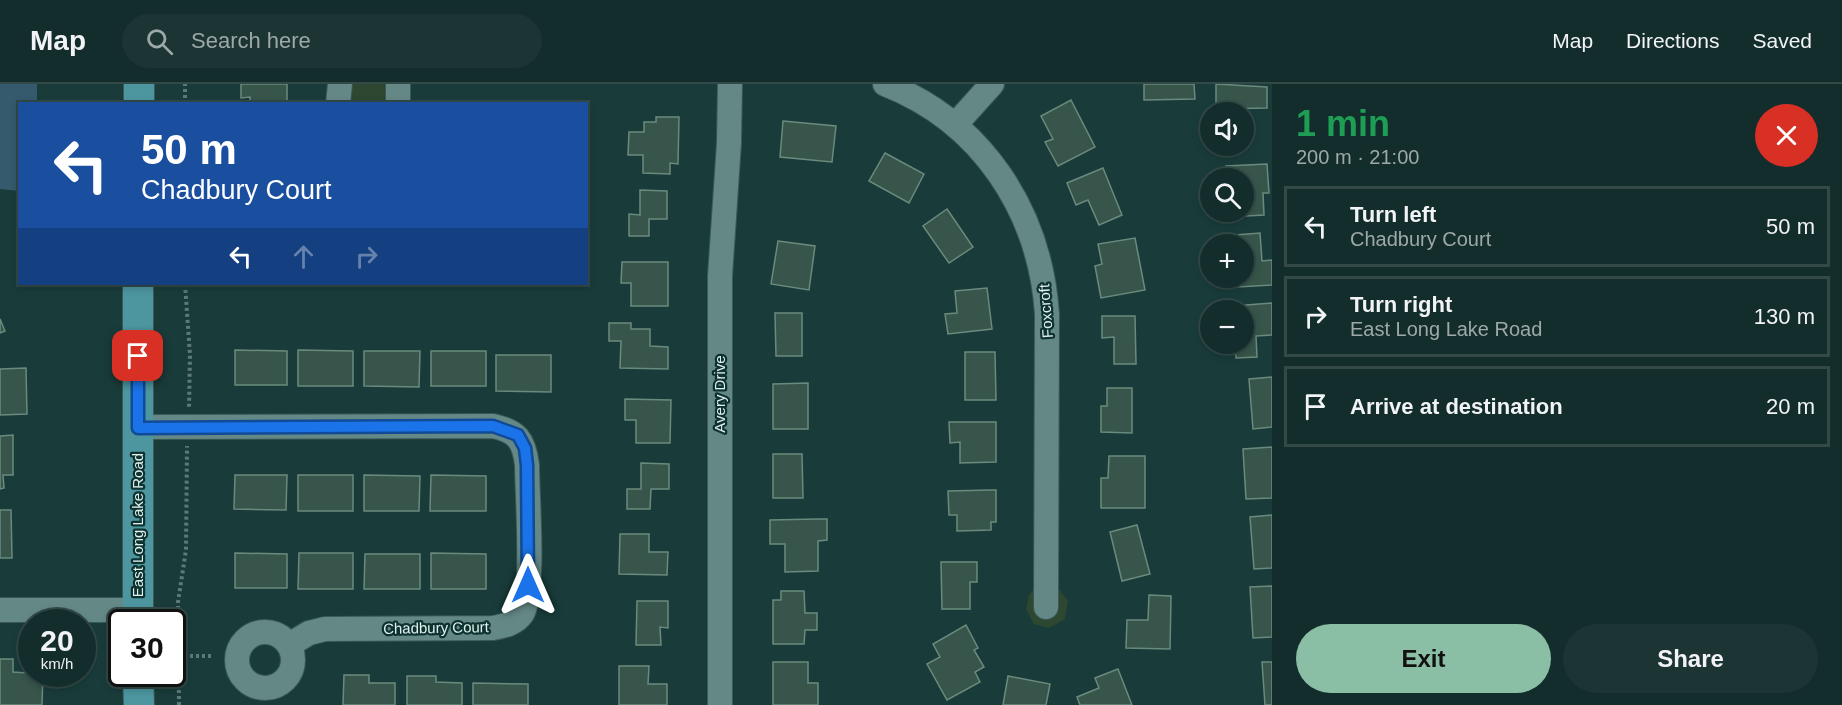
<!DOCTYPE html>
<meta charset="utf-8">
<style>
body{margin:0;font-family:Arial,sans-serif;background:#1c3534;color:#f1f3f6;height:100vh;display:flex;flex-direction:column;font-size:22px;white-space:nowrap}
*{box-sizing:border-box;margin:0}
p{font-size:20px;color:#9da8a9}
.icon{flex:none;width:33px;height:33px;fill:none;stroke:currentColor;stroke-width:2;stroke-linecap:round;stroke-linejoin:round}
.map{position:relative;flex:1;overflow:hidden}
.drawer{display:flex;flex-direction:column;background:#132d2c;width:570px}
.drawer>*{flex:none}
.top-card{position:absolute;left:18px;top:18px;width:570px;height:183px;border-radius:0px;box-shadow:0 3px 9px #0003,0 0 0 2px #324948;background:#1a4fa0;color:#fff;overflow:hidden}
.controls{position:absolute;left:1200px;top:18px;display:grid;gap:12px}
.controls a{display:grid;place-items:center;width:54px;height:54px;border-radius:50%;background:#132d2c;box-shadow:0 3px 9px #0003,0 0 0 2px #324948;font-size:30px}
.speed{position:absolute;left:18px;top:525px;display:flex;gap:12px;font-size:30px;font-weight:700;text-align:center}
.speed>*{display:grid;place-content:center;width:78px;height:78px;border-radius:50%;background:#132d2c;box-shadow:0 3px 9px #0003,0 0 0 2px #324948;line-height:1}
.speed small{font-size:15px;font-weight:400}
.speed .limit{border:3px solid #111;border-radius:9px;background:#fff;color:#111}
.pin{position:absolute;display:grid;place-items:center;width:51px;height:51px;color:#fff;margin:-26px;border-radius:12px;box-shadow:0 3px 9px #0006}
.me{position:absolute;width:66px;margin:-33px;rotate:0deg;stroke-linejoin:round;filter:drop-shadow(0 0 4px #0008)}
.turn{display:flex;align-items:center;gap:21px;height:126px;padding:0 24px;font-size:27px}
.turn .icon{width:78px;height:78px;stroke-width:2.5}
.turn b{display:block;font-size:42px;line-height:51px}
.lanes{display:flex;align-items:center;height:57px;padding:0 24px;background:#0003;justify-content:center;gap:30px;direction:ltr}
.lanes .off{opacity:.35}
.round{display:grid;place-items:center;flex:none;width:63px;height:63px;border-radius:32px;background:#1c3534}
.head{display:flex;align-items:center;justify-content:space-between;height:102px;padding:0 24px}
h1{font-size:36px;font-weight:700;line-height:45px;color:#1e9e55}
.button{display:flex;gap:12px;margin-top:auto;padding:12px 24px}
.button a{flex:1;height:69px;border-radius:36px;background:#8abfa5;color:#111;font-size:24px;font-weight:700;line-height:69px;text-align:center}
.button a+a{background:#1c3534;color:#f1f3f6}
ul{padding:0;list-style:none}
li{display:flex;align-items:center;gap:18px;height:81px;margin:0 12px 9px;padding:0 12px;border:3px solid #324948;border-radius:0px}
li div{flex:1}
li b{display:block;font-size:22px}
li em{font-style:normal}
header{display:flex;align-items:center;gap:36px;box-sizing:border-box;height:84px;padding:0 30px;background:#132d2c;border-bottom:2px solid #324948}
header strong{font-size:28px}
nav{display:flex;gap:33px;margin-inline-start:auto;font-size:21px}
.search{width:420px;height:54px;background:#1c3534;display:flex;align-items:center;gap:15px;box-sizing:border-box;padding:0 21px;border-radius:33px;color:#9da8a9;font-size:22px}
main{display:flex;flex:1;min-height:0}
.map>svg:first-child{display:block}
</style>
<header>
<strong>Map</strong>
<div class="search"><svg class="icon" aria-label="search" viewBox="0 0 24 24"><circle cx="10" cy="10" r="6"/><path d="M15 15l6 6"/></svg>Search here</div>
<nav><a>Map</a><a>Directions</a><a>Saved</a></nav>
</header>
<main>
<div class="map">
<svg width="1272" height="621" viewBox="0 0 1272 621">
<rect width="100%" height="100%" fill="#193c3a"/>
<g fill="#2d4731">
<path d="M347,0H388L389,19L347,20Z"/>
<path d="M1044,494H1050L1068,517L1065,535L1049,544L1034,540L1026,525L1029,511Z"/>
</g>
<path fill="#355a6d" d="M0,0H37V19L20,20L19,107L0,105Z"/>
<g fill="#37554a" stroke="#6b8a7e" stroke-width="1.5">
<path d="M241,0H287V20H250V13L241,14Z"/>
<path d="M1144,0H1194L1195,15L1144,16Z"/>
<path d="M1216,0L1267,3V24L1216,25Z"/>
<path d="M1071,16L1095,63L1058,82L1045,58L1053,55L1041,32Z"/>
<path d="M656,33H679L678,80L670,79V90L643,89V71H628L629,48H644V38H656Z"/>
<path d="M783,37L836,42L832,78L780,73Z"/>
<path d="M885,69L924,90L909,119L869,97Z"/>
<path d="M1267,80L1269,109H1263L1264,131L1228,133V128H1244V94H1227L1226,82Z"/>
<path d="M1103,84L1122,131L1099,141L1088,116L1076,121L1067,99Z"/>
<path d="M640,106L667,107V135H649V152H629V130L640,131Z"/>
<path d="M947,125L973,163L949,179L923,142Z"/>
<path d="M1260,149L1262,177L1272,176V201L1238,203V194H1244V160H1235V151Z"/>
<path d="M1135,154L1145,206L1101,214L1095,182L1102,180L1098,160Z"/>
<path d="M778,157L815,162L809,206L771,200Z"/>
<path d="M622,178H668V222H631V199H621Z"/>
<path d="M987,204L992,245L948,250L945,230L957,229L955,207Z"/>
<path d="M1272,219V251L1256,252L1257,273L1236,274L1235,260H1244V226H1233V222Z"/>
<path d="M775,229H802V272H776Z"/>
<path d="M1102,232H1135L1136,280H1114V253L1102,254Z"/>
<path d="M0,235L5,247L0,249Z"/>
<path d="M609,239H631V245H650V262L668,263V285L620,284L621,257H609Z"/>
<path d="M235,266L287,267V301H235Z"/>
<path d="M298,266L353,267V302H298Z"/>
<path d="M364,267H420L419,303L364,302Z"/>
<rect x="431" y="267" width="55" height="35"/>
<path d="M965,268H995L996,316H965Z"/>
<path d="M496,271H551V308L496,307Z"/>
<path d="M26,284L27,330L0,331V285Z"/>
<path d="M1272,293V343L1253,345L1249,295Z"/>
<path d="M808,299V345H773V300Z"/>
<path d="M1107,304H1132V349L1101,348V322H1107Z"/>
<path d="M625,315L671,316L670,359H636V336H625Z"/>
<path d="M949,338H996V378L960,379V358L950,359Z"/>
<path d="M13,351V391H3L4,404L0,405V352Z"/>
<path d="M1272,363V414L1246,415L1243,365Z"/>
<path d="M773,370H802L803,414H773Z"/>
<path d="M1109,372H1145V424H1101V394H1108Z"/>
<path d="M641,379L669,380V405H651L650,425H627V405H641Z"/>
<path d="M235,391H287L286,426L234,425Z"/>
<rect x="298" y="391" width="55" height="36"/>
<path d="M364,391L420,392L419,427H364Z"/>
<path d="M431,391L486,392V427H430Z"/>
<path d="M991,406H996V438H991V446L957,447V431H949L948,407Z"/>
<path d="M0,426H11L12,474H0Z"/>
<path d="M1272,431V484L1254,485L1250,433Z"/>
<path d="M818,435H827V456L818,457V487L785,488V460H770V436Z"/>
<path d="M1137,441L1150,490L1122,497L1110,448Z"/>
<path d="M620,450H649V468H668L667,491L619,490Z"/>
<path d="M235,469L287,470V504H235Z"/>
<path d="M299,469H353V505H298Z"/>
<path d="M431,469L486,470V505H431Z"/>
<path d="M365,470H420V505H364Z"/>
<path d="M941,478H977V498H970V525H942Z"/>
<path d="M1272,502V553L1253,554L1250,503Z"/>
<path d="M781,507H804L805,529H817V546H805L804,560H773V516H781Z"/>
<path d="M1149,511L1171,512L1170,565L1126,564L1127,536H1148Z"/>
<path d="M637,517H668V544L660,543L661,561H636Z"/>
<path d="M966,541L978,564L974,566L984,583L975,588L980,598L947,616L927,580L940,573L933,560Z"/>
<path d="M0,575H13V588L43,590L42,621H0Z"/>
<path d="M773,578H808V599H818V621H773Z"/>
<path d="M1262,578H1272V621H1265Z"/>
<path d="M619,582H649L648,600H667V621H619Z"/>
<path d="M1118,585L1132,621H1080L1077,613L1099,604L1095,594Z"/>
<path d="M344,591H369V599H395V621H343Z"/>
<path d="M407,592H436V598L462,599V621H407Z"/>
<path d="M1008,592L1050,600L1046,621H1003Z"/>
<path d="M473,599L528,600V621H473Z"/>
</g>
<g fill="none" stroke-linecap="round" stroke-linejoin="round">
<defs>
<g id="minor">
<path d="M885,0C982,38 1040,127 1047,230L1046,523"/>
<path d="M338,20L340,0"/>
<path d="M398,20V0"/>
<path d="M955,41L992,0"/>
<path d="M138,343L493,342C517,347 524,356 527,381C527,409 535,511 522,530C515,540 504,542 493,544L325,545L309,549L289,561"/>
<path d="M0,526H138"/>
<circle cx="265" cy="576" r="28"/>
<path d="M720,621V192L729,59L730,0"/>
</g>
<g id="major">
<path d="M139,20V0"/>
<path d="M138,538V200"/>
<path d="M138,590L139,621"/>
</g>
</defs>
<use href="#minor" stroke="#3a5957" stroke-width="26"/>
<use href="#major" stroke="#3a5957" stroke-width="32"/>
<g stroke="#5d7a78" stroke-width="4" stroke-dasharray="3 3" stroke-linecap="butt">
<path d="M185,20V0"/>
<path d="M185,200L190,271L189,324"/>
<path d="M178,572H214"/>
<path d="M179,621L178,518L186,466L187,362"/>
</g>
<use href="#minor" stroke="#648886" stroke-width="24"/>
<use href="#major" stroke="#4d96a0" stroke-width="30"/>
</g>
<g fill="none" stroke-linecap="round" stroke-linejoin="round">
<defs>
<path id="route" d="M138,272V344L493,342L518,351L525,364L527,381L528,501"/>
</defs>
<use href="#route" stroke="#114b97" stroke-width="15"/>
<use href="#route" stroke="#1a73e8" stroke-width="10"/>
</g>
<g text-anchor="middle" stroke-width="4.5" stroke-linejoin="round" paint-order="stroke">
<g font-size="15" fill="#def1ef" stroke="#0e3230">
<text transform="translate(1046 227) rotate(-94)" y="5">Foxcroft</text>
<text transform="translate(720 310) rotate(-90)" y="5">Avery Drive</text>
<text transform="translate(138 441) rotate(-90)" y="5">East Long Lake Road</text>
<text transform="translate(436 544) rotate(-1)" y="5">Chadbury Court</text>
</g>
</g>
</svg>
<div class="controls">
<a><svg class="icon" aria-label="sound" viewBox="0 0 24 24"><path d="M4 9h4l5-4v14l-5-4H4zM17 9q2 3 0 6"/></svg></a>
<a><svg class="icon" aria-label="search" viewBox="0 0 24 24"><circle cx="10" cy="10" r="6"/><path d="M15 15l6 6"/></svg></a>
<a>+</a>
<a>−</a>
</div>
<div class="speed"><div>20<small>km/h</small></div><div class="limit">30</div></div>
<div class="pin" style="left:138px;top:272px;background:#d93025"><svg class="icon" aria-label="arrive" viewBox="0 0 24 24"><path d="M6 21V4h12l-3 4 3 4H6"/></svg></div>
<svg class="me" style="left:528px;top:501px" viewBox="-20 -20 40 40"><path d="M0-17L14 15 0 8-14 15z" fill="#1a73e8" stroke="#fff" stroke-width="4"/></svg>
<div class="top-card">
<div class="turn"><svg class="icon" aria-label="left" viewBox="0 0 24 24"><path d="M17 20v-9H6M10 6l-5 5 5 5"/></svg><div><b>50 m</b>Chadbury Court</div></div>
<div class="lanes"><svg class="icon" aria-label="left" viewBox="0 0 24 24"><path d="M17 20v-9H6M10 6l-5 5 5 5"/></svg><svg class="icon off" aria-label="ahead" viewBox="0 0 24 24"><path d="M12 20V5M6 11l6-6 6 6"/></svg><svg class="icon off" aria-label="right" viewBox="0 0 24 24"><path d="M7 20v-9h11M14 6l5 5-5 5"/></svg></div>
</div>
</div>
<section class="drawer">
<div class="head"><div><h1>1 min</h1><p>200 m · 21:00</p></div><a class="round" style="background:#d93025;color:#fff"><svg class="icon" aria-label="close" viewBox="0 0 24 24"><path d="M6 6l12 12M18 6L6 18"/></svg></a></div>
<ul>
<li><svg class="icon" aria-label="left" viewBox="0 0 24 24"><path d="M17 20v-9H6M10 6l-5 5 5 5"/></svg><div><b>Turn left</b><p>Chadbury Court</p></div><em>50 m</em></li>
<li><svg class="icon" aria-label="right" viewBox="0 0 24 24"><path d="M7 20v-9h11M14 6l5 5-5 5"/></svg><div><b>Turn right</b><p>East Long Lake Road</p></div><em>130 m</em></li>
<li><svg class="icon" aria-label="arrive" viewBox="0 0 24 24"><path d="M6 21V4h12l-3 4 3 4H6"/></svg><div><b>Arrive at destination</b></div><em>20 m</em></li>
</ul>
<div class="button"><a>Exit</a><a>Share</a></div>
</section>
</main>
